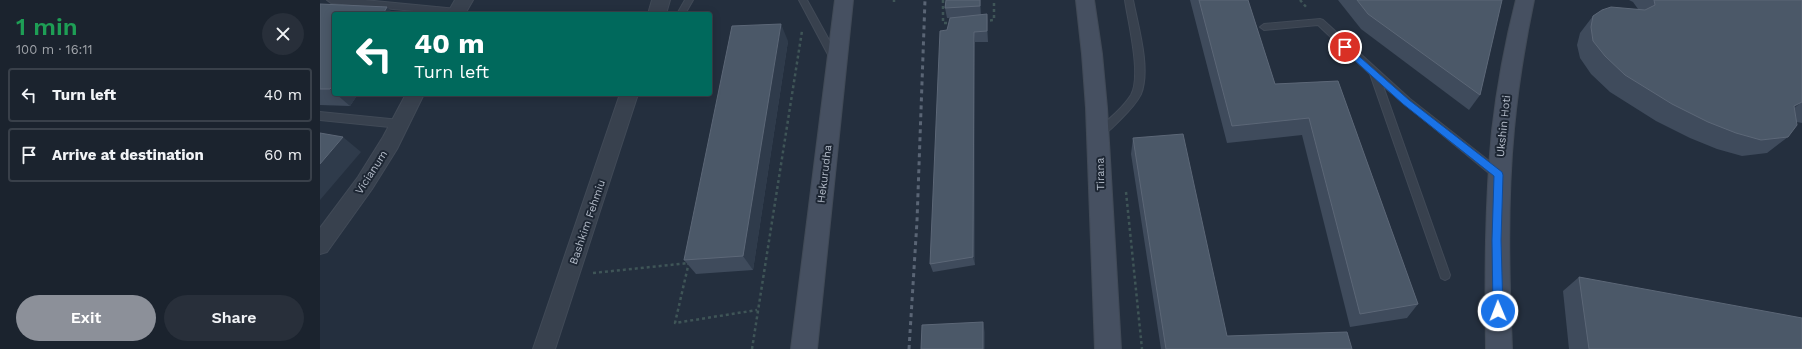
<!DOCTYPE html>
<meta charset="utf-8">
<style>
body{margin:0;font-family:"Work Sans",sans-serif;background:#282f3a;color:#f1f3f6;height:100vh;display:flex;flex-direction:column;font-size:15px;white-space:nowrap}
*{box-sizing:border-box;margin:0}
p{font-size:13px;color:#a0a4aa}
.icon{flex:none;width:22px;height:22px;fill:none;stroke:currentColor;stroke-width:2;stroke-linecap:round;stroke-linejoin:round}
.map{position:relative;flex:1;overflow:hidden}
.side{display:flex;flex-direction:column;background:#1b232e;width:320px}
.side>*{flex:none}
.banner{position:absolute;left:12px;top:12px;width:380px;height:84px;border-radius:4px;box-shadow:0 2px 10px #0003,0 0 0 1px #39404a;background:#00695c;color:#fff;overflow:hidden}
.pin{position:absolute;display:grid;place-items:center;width:34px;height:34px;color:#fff;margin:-17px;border:2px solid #fff;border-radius:50%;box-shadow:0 1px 4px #0007}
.me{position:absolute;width:44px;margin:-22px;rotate:359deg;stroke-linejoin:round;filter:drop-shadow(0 0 3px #0008)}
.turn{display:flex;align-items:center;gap:14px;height:84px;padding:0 16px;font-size:18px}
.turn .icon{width:52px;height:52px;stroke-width:2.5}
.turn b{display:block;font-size:28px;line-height:34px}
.round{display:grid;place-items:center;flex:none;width:42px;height:42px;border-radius:21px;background:#282f3a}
.headline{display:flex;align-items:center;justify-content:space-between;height:68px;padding:0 16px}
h1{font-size:24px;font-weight:600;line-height:30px;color:#1e9e55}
.primary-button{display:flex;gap:8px;margin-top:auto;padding:8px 16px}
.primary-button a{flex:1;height:46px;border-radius:24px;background:#8c9099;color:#fff;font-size:16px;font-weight:600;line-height:46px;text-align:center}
.primary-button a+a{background:#282f3a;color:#f1f3f6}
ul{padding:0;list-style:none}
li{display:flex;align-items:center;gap:12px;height:54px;margin:0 8px 6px;padding:0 8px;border:2px solid #39404a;border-radius:4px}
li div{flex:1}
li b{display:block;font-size:15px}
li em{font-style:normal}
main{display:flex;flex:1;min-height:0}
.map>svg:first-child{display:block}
</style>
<main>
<section class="side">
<div class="headline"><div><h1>1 min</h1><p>100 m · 16:11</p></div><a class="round"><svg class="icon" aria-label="close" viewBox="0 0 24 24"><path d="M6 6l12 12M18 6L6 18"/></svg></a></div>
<ul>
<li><svg class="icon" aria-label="left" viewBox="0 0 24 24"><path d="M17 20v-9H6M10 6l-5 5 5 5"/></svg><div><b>Turn left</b></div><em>40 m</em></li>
<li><svg class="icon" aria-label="arrive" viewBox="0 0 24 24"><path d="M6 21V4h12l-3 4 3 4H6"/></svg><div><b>Arrive at destination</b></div><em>60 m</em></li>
</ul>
<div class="primary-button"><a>Exit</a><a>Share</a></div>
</section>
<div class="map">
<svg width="1482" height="349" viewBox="0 0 1482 349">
<rect width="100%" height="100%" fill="#242f3e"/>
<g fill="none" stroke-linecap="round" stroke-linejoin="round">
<defs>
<g id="lane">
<path d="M7,0H44L137,9L141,12L140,14H125L11,3Z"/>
<path d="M365,0H373L365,14H357Z"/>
<path d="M479,0H487L520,60L518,62H512Z"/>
<path d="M805,0H813C818,26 831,69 821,94C816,104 808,112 800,120C794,126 787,134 779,137L776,136L774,133L776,130C788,120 802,109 811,95C822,76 808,22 805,0Z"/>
<path d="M1000,19L1003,20L1090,99L1183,172L1184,175L1183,178H1175L1063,86L1130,275L1129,278L1125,280L1121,278L1120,275L1050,74L998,25L944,30L940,27L944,24Z"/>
<path d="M0,112L80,120L85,124L80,128L0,120Z"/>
</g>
<g id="street">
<path d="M135,0H153L145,14H127Z"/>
<path d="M332,0H350L346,14H328Z"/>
<path d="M86,94H104L77,149L52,189L7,252L0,254V228L38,177L63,137Z"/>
<path d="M300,94H318L235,349H213Z"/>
</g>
<g id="secondary">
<path d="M515,0H533L497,349H471Z"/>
<path d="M756,0H774L782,54L787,108L801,349H775L766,108L762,54Z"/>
<path d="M1196,0H1214C1205,43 1198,86 1194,129C1187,202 1189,276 1192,349H1166C1165,276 1165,204 1172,131C1177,87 1185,43 1196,0Z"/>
</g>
</defs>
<use href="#lane" stroke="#414a57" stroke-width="2"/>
<use href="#street" stroke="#414a57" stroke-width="2"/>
<use href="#secondary" stroke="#414a57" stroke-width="2"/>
<g stroke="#3f5557" stroke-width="2.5" stroke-dasharray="3 3" stroke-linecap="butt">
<path d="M574,0V2"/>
<path d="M623,0V23H631"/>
<path d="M980,0L987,8"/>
<path d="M664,21L674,20V0"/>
<path d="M806,192L822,349"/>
<path d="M369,262L355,323L437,310"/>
<path d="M273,273L369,263"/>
<path d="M432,349L482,31"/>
</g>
<use href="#lane" fill="#38414e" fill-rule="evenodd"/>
<use href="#street" fill="#38414e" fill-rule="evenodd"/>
<use href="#secondary" fill="#465061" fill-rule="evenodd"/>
<path stroke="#5a6575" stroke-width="3" stroke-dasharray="4 4" stroke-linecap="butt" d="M589,349L597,221L605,0"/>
</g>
<g fill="#3f4b5c">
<path d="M626,0H661V15L667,14L668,25V42H655V265L613,272L610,264L632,18H627L625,8Z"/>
<path d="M870,0H928L955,84L1018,81L1098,304L1087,318L1030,327L982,135L907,143Z"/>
<path d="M1018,0H1182L1160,95L1149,110L1041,29Z"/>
<path d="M1309,0H1482V123L1477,122L1468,137L1447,153L1422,156L1397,149L1370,138L1336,121L1290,92L1271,74L1260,58L1257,45L1260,33L1273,16L1318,9L1313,2Z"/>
<path d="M0,4L14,14V94H38L30,106L0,105Z"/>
<path d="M468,41L433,270L376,274L364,260Z"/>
<path d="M813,138L907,336L1032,349H841L811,154Z"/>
<path d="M1259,277L1482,349H1249L1243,291Z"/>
</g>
<g fill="#2f3b4b">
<path d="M660,0H661V17L660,6Z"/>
<path d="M67,7L74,14H63Z"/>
<path d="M667,14L668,25V42L667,31Z"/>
<path d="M461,24L468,41L433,270L423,256Z"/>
<path d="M654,32L655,42V265L653,257Z"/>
<path d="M14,84V93L10,89Z"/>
<path d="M16,94H38L30,106Z"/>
<path d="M1482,102L1463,117L1474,106Z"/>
<path d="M23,137L41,152L0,200V164Z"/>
<path d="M663,322L665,332V349H663Z"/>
</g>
<g fill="#4b5868" stroke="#5c6777">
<path d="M626,0H660V6L625,8Z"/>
<path d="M879,0H928L955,84L1018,81L1098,304L1040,314L989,118L912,126Z"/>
<path d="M1037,0H1182L1160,95L1048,14Z"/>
<path d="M1334,0H1482V102L1474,106L1477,125L1468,137L1441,140L1416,133L1388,122L1352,104L1305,75L1285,56L1273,41L1271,27L1273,16L1282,10L1291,7L1325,10L1335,5Z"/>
<path d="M0,4L67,7L63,14H14V84L10,89H0Z"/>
<path d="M667,14V31L654,32L653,257L610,264L620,31L627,30L630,18Z"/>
<path d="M461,24L423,256L364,260L412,26Z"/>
<path d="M0,133L23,137L0,164Z"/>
<path d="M863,134L907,336L1027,332L1032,349H846L813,138Z"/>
<path d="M1259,277L1482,318V349H1269Z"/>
<path d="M663,322V349H601L602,325Z"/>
</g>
<path fill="#1a73e8" stroke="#114b97" d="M1025,44L1089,100L1182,172L1183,175L1181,240L1183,311L1182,314L1178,315L1175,314L1173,311L1172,240L1174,176L1083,104L1022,49V45Z"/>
<g text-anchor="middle" stroke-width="4" stroke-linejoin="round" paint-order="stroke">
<g font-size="11" fill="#b4bcc9" stroke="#1d2633">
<text transform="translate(1183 126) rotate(-84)" y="4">Ukshin Hoti</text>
<text transform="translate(51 172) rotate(-57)" y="4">Vicianum</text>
<text transform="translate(504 174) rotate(-83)" y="4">Hekurudha</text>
<text transform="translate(780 174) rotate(-91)" y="4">Tirana</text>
<text transform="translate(267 222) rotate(-71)" y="4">Bashkim Fehmiu</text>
</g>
</g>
</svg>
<div class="pin" style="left:1025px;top:47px;background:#d93025"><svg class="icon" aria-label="arrive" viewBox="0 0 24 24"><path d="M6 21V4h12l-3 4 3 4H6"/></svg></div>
<svg class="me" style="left:1178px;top:311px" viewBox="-20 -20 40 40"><circle r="17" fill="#1a73e8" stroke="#fff" stroke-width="3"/><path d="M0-11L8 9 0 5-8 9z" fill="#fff"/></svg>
<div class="banner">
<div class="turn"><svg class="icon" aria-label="left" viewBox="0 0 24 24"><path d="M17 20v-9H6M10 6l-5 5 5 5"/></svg><div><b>40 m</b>Turn left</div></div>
</div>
</div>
</main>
